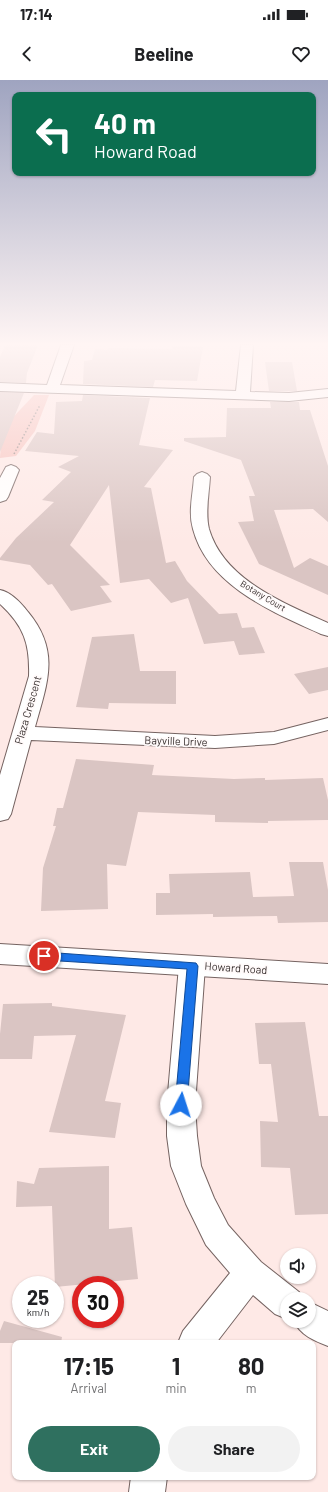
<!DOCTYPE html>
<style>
body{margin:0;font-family:Barlow,sans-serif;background:#f2f2f2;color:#202124;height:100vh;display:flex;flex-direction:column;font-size:15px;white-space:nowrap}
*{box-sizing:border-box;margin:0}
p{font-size:13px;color:#757577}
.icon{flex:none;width:22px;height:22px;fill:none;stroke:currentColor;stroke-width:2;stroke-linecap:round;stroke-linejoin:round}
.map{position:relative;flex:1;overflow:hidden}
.sheet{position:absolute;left:12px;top:1260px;width:304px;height:140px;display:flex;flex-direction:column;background:#fff;border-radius:8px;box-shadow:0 1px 3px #0004}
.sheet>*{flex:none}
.banner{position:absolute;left:12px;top:12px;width:304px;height:84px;border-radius:8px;box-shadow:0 1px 3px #0004;background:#0b6e4f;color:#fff;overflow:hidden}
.controls{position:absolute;left:280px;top:1168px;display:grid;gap:8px}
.controls a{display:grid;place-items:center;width:36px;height:36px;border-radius:50%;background:#fff;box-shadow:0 1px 3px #0004;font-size:20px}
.speed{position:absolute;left:12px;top:1196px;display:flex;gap:8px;font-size:20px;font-weight:700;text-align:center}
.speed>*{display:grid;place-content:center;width:52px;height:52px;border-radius:50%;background:#fff;box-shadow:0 1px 3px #0004;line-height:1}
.speed small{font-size:10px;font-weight:400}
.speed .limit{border:6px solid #d22;background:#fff;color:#111}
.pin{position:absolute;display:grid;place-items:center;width:34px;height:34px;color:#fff;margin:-17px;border:2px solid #fff;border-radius:50%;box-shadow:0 1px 4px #0007}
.me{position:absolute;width:44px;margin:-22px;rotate:5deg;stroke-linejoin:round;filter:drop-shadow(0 0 3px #0008)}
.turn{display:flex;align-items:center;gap:14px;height:84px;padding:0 16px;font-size:18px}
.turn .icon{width:52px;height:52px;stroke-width:2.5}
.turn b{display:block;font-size:28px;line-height:34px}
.eta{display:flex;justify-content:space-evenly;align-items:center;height:68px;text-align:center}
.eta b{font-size:24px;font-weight:700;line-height:28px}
.button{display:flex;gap:8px;margin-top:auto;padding:8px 16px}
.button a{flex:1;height:46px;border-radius:24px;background:#2f705f;color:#fff;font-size:16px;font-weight:700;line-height:46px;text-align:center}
.button a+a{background:#f2f2f2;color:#202124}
.status{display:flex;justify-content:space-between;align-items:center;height:28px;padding:0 20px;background:#fff;direction:ltr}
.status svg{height:11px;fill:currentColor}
header{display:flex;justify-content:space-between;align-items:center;height:52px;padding:0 16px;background:#fff;font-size:18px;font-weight:700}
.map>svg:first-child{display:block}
</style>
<div class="status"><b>17:14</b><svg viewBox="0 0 49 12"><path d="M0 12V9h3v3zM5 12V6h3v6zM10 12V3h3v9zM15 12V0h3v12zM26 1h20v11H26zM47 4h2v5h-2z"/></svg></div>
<header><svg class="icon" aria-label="back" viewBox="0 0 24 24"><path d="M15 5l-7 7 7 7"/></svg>Beeline<svg class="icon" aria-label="heart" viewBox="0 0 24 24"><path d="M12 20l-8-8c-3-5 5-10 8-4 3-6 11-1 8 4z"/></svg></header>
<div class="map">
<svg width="328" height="1412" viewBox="0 0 328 1412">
<rect width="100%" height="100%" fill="#fee9e6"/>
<path fill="#f7c3be" d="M34,315H49L35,351L16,376L0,378L2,349Z"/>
<g fill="#dac5c3">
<path d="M5,265H38L27,293L26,303L0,302V277Z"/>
<path d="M173,266L203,267L197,301L155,300L153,307L83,304L84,281L92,280L95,269L107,270L108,268L172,269Z"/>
<path d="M265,282H292L297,311H269Z"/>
<path d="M0,312L24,313L0,372Z"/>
<path d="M83,315L150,318L139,365L173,370L144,407L151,408L166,483L175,481L187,501L219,534L237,533L242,548L254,547L265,573L239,575L234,561L204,564L188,518L171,523L149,499L120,503L109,405L70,465L110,505L100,506L112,522L71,531L52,504L48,505L30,485L0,480V478L16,458L54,422L42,420L71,392L58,387L79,376L25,371L37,352L54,354L56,322L82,321Z"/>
<path d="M270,322H299L300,330H310L328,386V442L313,429L274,430L294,488L310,478L328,486V515L259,484L238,442L254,441L249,416H255L241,380L184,361V358L226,357L227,328H271Z"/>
<path d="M134,554L140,591H176V624L109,623L108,629L76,627L92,557Z"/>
<path d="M328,587V610L309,614L294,594Z"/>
<path d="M76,679L154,685L152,695L234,699L265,698V700L323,698L328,720V740L268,741V743L215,742V735L138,732L126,786L107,784L108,829L41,831L43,788L56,746H53L57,728H63Z"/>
<path d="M289,782H323L328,810V842L278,843L277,836L213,837V834L156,835V813H170L169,794L250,792L253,817L294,816Z"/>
<path d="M52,923V926L126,935L105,1021L121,1023L115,1058L49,1052L76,955L34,956L32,979H0V954L3,924Z"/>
<path d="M305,942L319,1036H328V1134L295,1135L290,1088L261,1087L260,1041L278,1042L271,984H259L255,943Z"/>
<path d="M109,1086V1149L132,1147L138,1199L55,1207L52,1126L16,1127L17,1101L34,1104L39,1088Z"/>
<path d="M4,1241L62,1257L61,1263H0V1251Z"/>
</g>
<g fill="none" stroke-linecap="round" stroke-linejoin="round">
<defs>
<g id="minor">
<path d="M61,265H74L60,305L236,311L241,265H253L250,312L289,313L328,309V317L289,321L0,311V303L47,305Z"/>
<path d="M11,385L16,387L19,390L8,417L6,420L0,422V398L6,387Z"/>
<path d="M202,392L207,394L210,397C209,414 205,432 209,449C224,500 284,523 328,543V556L321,554C273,532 208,506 193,449C188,432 193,414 194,397L197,394Z"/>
<path d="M0,510C11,512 21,523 28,532C61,572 47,603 35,647L215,656L274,652L328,638V650L274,664L215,668L31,660L11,734L8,739L0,741V695L29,596C30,564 24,546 0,524Z"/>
<path d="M192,876L201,879L205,886L195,1025L197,1056L201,1086L214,1118L228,1145L261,1182L299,1212L302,1219H287V1239L275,1234L253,1215L216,1263H178L183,1251L230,1193L206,1165L186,1124L171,1086L167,1056V1025L179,886L183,879Z"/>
<path d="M309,1222L328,1231V1266C315,1261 300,1255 294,1241H309Z"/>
<path d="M131,1397H167L165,1412H129Z"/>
</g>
<path id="secondary" d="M0,864L328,884V904L0,884Z"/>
</defs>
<use href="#minor" stroke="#756361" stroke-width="2"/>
<use href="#secondary" stroke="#756361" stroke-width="2"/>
<path stroke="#938583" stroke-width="1.5" stroke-dasharray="1.5 2" stroke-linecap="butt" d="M14,374L40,325"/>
<use href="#minor" fill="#fff" fill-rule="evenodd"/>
<use href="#secondary" fill="#fff" fill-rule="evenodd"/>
</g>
<linearGradient id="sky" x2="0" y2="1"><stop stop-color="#9fa4c0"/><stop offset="0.57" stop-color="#fff5f4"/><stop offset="1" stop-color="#fff5f4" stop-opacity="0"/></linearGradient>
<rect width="328" height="463" fill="url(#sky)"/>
<path fill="#1a73e8" stroke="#114b97" d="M44,872L196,883L198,886L187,1025L185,1028L181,1030L177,1028L175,1025L187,889L44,880L41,879L39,876L41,874Z"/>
<g text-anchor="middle" stroke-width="3.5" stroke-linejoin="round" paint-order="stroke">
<g font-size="9" fill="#362e2d" stroke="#fffafa">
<text transform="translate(263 516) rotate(31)" y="3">Botany Court</text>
</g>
<g font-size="11" fill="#362e2d" stroke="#fffafa">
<text transform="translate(28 630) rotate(-74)" y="4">Plaza Crescent</text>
<text transform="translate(176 661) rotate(2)" y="4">Bayville Drive</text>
<text transform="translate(236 888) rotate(4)" y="4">Howard Road</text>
</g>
</g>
</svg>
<div class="controls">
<a><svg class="icon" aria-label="sound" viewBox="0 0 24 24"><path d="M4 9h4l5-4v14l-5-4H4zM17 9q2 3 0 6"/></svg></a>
<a><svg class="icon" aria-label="layers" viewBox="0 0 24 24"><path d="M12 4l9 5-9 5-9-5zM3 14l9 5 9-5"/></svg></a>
</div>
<div class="speed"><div>25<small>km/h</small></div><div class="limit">30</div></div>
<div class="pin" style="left:44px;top:876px;background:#d93025"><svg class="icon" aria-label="arrive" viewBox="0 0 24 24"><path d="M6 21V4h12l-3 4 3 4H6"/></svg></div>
<svg class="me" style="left:181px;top:1025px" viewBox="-20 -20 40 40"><circle r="19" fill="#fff"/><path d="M0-13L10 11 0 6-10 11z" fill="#1a73e8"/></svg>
<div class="banner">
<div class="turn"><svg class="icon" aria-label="left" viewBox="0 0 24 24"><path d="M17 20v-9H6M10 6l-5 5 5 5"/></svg><div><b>40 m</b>Howard Road</div></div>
</div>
<section class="sheet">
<div class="eta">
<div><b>17:15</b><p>Arrival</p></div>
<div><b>1</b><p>min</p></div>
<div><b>80</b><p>m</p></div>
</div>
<div class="button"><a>Exit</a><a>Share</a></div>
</section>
</div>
